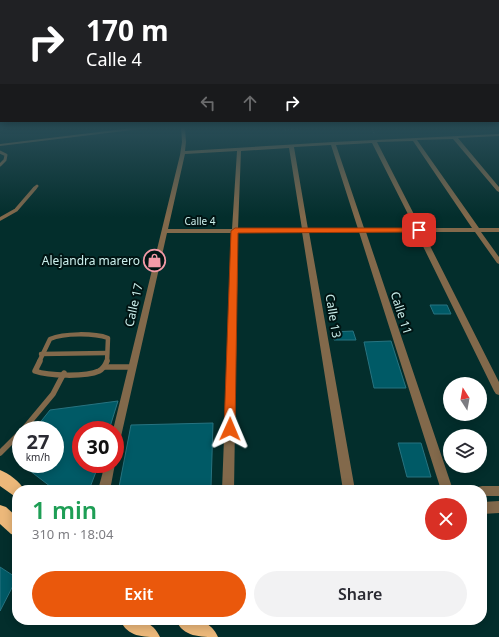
<!DOCTYPE html>
<meta charset="utf-8">
<style>
body{margin:0;font-family:"Noto Sans",sans-serif;background:#f2f2f3;color:#2b2b33;height:100vh;display:flex;flex-direction:column;font-size:15px;white-space:nowrap}
*{box-sizing:border-box;margin:0}
p{font-size:13px;color:#7c7c81}
.icon{flex:none;width:22px;height:22px;fill:none;stroke:currentColor;stroke-width:2;stroke-linecap:round;stroke-linejoin:round}
.map{position:relative;flex:1;overflow:hidden}
.sheet{position:absolute;left:12px;top:485px;width:475px;height:140px;display:flex;flex-direction:column;background:#fff;border-radius:16px;box-shadow:0 2px 10px #0003}
.sheet>*{flex:none}
.banner{position:absolute;left:0px;top:0px;width:499px;height:122px;box-shadow:0 2px 10px #0003;background:#202124;color:#fff;overflow:hidden}
.needle{width:26px;rotate:349deg}
.fabs{position:absolute;left:443px;top:377px;display:grid;gap:8px}
.fabs a{display:grid;place-items:center;width:44px;height:44px;border-radius:50%;background:#fff;box-shadow:0 2px 10px #0003;font-size:20px}
.speed{position:absolute;left:12px;top:421px;display:flex;gap:8px;font-size:20px;font-weight:700;text-align:center}
.speed>*{display:grid;place-content:center;width:52px;height:52px;border-radius:50%;background:#fff;box-shadow:0 2px 10px #0003;line-height:1}
.speed small{font-size:10px;font-weight:400}
.speed .limit{border:6px solid #d22;background:#fff;color:#111}
.pin{position:absolute;display:grid;place-items:center;width:34px;height:34px;color:#fff;margin:-17px;border-radius:8px;box-shadow:0 2px 6px #0006}
.me{position:absolute;width:44px;margin:-22px;rotate:1deg;stroke-linejoin:round;filter:drop-shadow(0 0 3px #0008)}
.turn{display:flex;align-items:center;gap:14px;height:84px;padding:0 20px;font-size:18px}
.turn .icon{width:52px;height:52px;stroke-width:2.5}
.turn b{display:block;font-size:28px;line-height:34px}
.lanes{display:flex;align-items:center;height:38px;padding:0 20px;background:#0003;justify-content:center;gap:20px;direction:ltr}
.lanes .off{opacity:.35}
.round{display:grid;place-items:center;flex:none;width:42px;height:42px;border-radius:21px;background:#f2f2f3}
.head{display:flex;align-items:center;justify-content:space-between;height:68px;padding:0 20px}
h1{font-size:24px;font-weight:600;line-height:30px;color:#1e9e55}
.primary-button{display:flex;gap:8px;margin-top:auto;padding:8px 20px}
.primary-button a{flex:1;height:46px;border-radius:24px;background:#ea580c;color:#fff;font-size:16px;font-weight:600;line-height:46px;text-align:center}
.primary-button a+a{background:#f2f2f3;color:#2b2b33}
.map>svg:first-child{display:block}
</style>
<div class="map">
<svg width="499" height="637" viewBox="0 0 499 637">
<rect width="100%" height="100%" fill="#032e2c"/>
<g fill="#005a66" stroke="#277380">
<path d="M430,305H447L451,314H434Z"/>
<path d="M353,331L356,340H334L332,332Z"/>
<path d="M391,341L406,388H374L364,342Z"/>
<path d="M118,401L109,430H81V464H99L89,490H55L21,464H55V430H34L50,410Z"/>
<path d="M213,423L211,487H119L131,425Z"/>
<path d="M398,443H421L431,477H407Z"/>
<path d="M0,567L17,578L0,611Z"/>
</g>
<g fill="none" stroke-linecap="round" stroke-linejoin="round">
<g stroke="#5e8683" stroke-width="1" stroke-dasharray="1 2" stroke-linecap="butt">
<path d="M371,127L375,135"/>
<path d="M285,130L320,127"/>
</g>
<g stroke="#82694b" stroke-width="3">
<path d="M0,152L6,155L5,160L0,165"/>
<path d="M34,189L37,186"/>
</g>
<path stroke="#82694b" stroke-width="3.5" d="M0,219L16,210L35,188"/>
<g stroke="#82694b" stroke-width="4.5">
<path d="M41,354L107,353"/>
<path d="M39,362L50,339C64,333 94,333 108,338L107,362"/>
</g>
<g stroke="#82694b" stroke-width="5.5">
<path d="M40,361L35,371C48,376 86,377 99,371C103,369 105,366 107,361"/>
<path d="M105,367H132"/>
<path d="M23,430L53,394L64,373"/>
<path d="M0,453L21,432"/>
</g>
<g fill="#82694b" fill-rule="evenodd">
<path d="M140,127H157L0,146V144Z"/>
<path d="M181,127H185L186,142L185,151L333,142L499,134V136L458,138L499,187V192L497,191L453,139L417,140L479,228H499V232H481L499,257V264L497,263L475,232H423L499,382V395L496,394L494,391L416,232H366L453,490H441L359,232H309L355,490H343L302,232L238,233L234,490H222L232,233H167L120,441L119,444L115,446V430H113L180,155L182,142ZM413,141L472,228H421L377,142ZM372,143L415,228H364L336,145ZM331,145L358,229H308L294,147ZM289,148L302,229H238L241,151ZM237,151L232,229H168L185,154Z"/>
<path d="M115,463V464L110,490H98L105,464Z"/>
<path d="M482,486H499V496H482V490H477L478,487Z"/>
<path d="M499,501V513L482,514V502Z"/>
</g>
<g fill="#ecb87a" fill-rule="evenodd">
<path d="M0,470C8,473 21,482 24,490H17V498L0,486Z"/>
<path d="M0,505L6,507L17,517V536L11,534L0,524Z"/>
<path d="M120,620C137,620 152,619 160,637C142,637 128,637 120,620Z"/>
<path d="M176,620C193,620 210,618 218,637C200,637 183,637 176,620Z"/>
</g>
</g>
<linearGradient id="sky" x2="0" y2="1"><stop stop-color="#021918"/><stop offset="0.59" stop-color="#284c56"/><stop offset="1" stop-color="#284c56" stop-opacity="0"/></linearGradient>
<rect width="499" height="217" fill="url(#sky)"/>
<path fill="#ea580c" stroke="#983908" d="M235,228H419L423,230L419,232L238,233L235,429L234,432L230,434L226,432L224,429L231,231Z"/>
<defs>
<symbol id="shop-ring" viewBox="-11 -11 22 22"><circle r="9.5" fill="#001413" stroke="#f39aa7" stroke-width="1.5"/><path d="M-5-2.5h2.3a2.7 3.5 0 0 1 5.4 0H5L5.5 6h-11ZM-1.5-2.5h3a1.5 2.3 0 0 0-3 0Z" fill="#f39aa7"/></symbol>
</defs>
<g fill-rule="evenodd">
<use href="#shop-ring" x="142" y="248" width="25" height="25"/>
</g>
<g text-anchor="middle" stroke-width="4" stroke-linejoin="round" paint-order="stroke">
<g font-size="10" fill="#ccf0ed" stroke="#001413">
<text x="200" y="225">Calle 4</text>
</g>
<g font-size="12" fill="#ccf0ed" stroke="#001413" text-anchor="end">
<text x="140" y="265">Alejandra marero</text>
</g>
<g font-size="12" fill="#ccf0ed" stroke="#001413">
<text transform="translate(134 305) rotate(-77)" y="4">Calle 17</text>
<text transform="translate(401 313) rotate(72)" y="4">Calle 11</text>
<text transform="translate(333 316) rotate(81)" y="4">Calle 13</text>
</g>
</g>
</svg>
<div class="fabs">
<a><svg class="needle" viewBox="-14 -14 28 28"><path d="M0-13l5 13h-10z" fill="#e53935"/><path d="M0 13l5-13h-10z" fill="#7c7c81"/></svg></a>
<a><svg class="icon" aria-label="layers" viewBox="0 0 24 24"><path d="M12 4l9 5-9 5-9-5zM3 14l9 5 9-5"/></svg></a>
</div>
<div class="speed"><div>27<small>km/h</small></div><div class="limit">30</div></div>
<div class="pin" style="left:419px;top:230px;background:#d93025"><svg class="icon" aria-label="arrive" viewBox="0 0 24 24"><path d="M6 21V4h12l-3 4 3 4H6"/></svg></div>
<svg class="me" style="left:230px;top:429px" viewBox="-20 -20 40 40"><path d="M0-17L14 15 0 8-14 15z" fill="#ea580c" stroke="#fff" stroke-width="4"/></svg>
<div class="banner">
<div class="turn"><svg class="icon" aria-label="right" viewBox="0 0 24 24"><path d="M7 20v-9h11M14 6l5 5-5 5"/></svg><div><b>170 m</b>Calle 4</div></div>
<div class="lanes"><svg class="icon off" aria-label="left" viewBox="0 0 24 24"><path d="M17 20v-9H6M10 6l-5 5 5 5"/></svg><svg class="icon off" aria-label="ahead" viewBox="0 0 24 24"><path d="M12 20V5M6 11l6-6 6 6"/></svg><svg class="icon" aria-label="right" viewBox="0 0 24 24"><path d="M7 20v-9h11M14 6l5 5-5 5"/></svg></div>
</div>
<section class="sheet">
<div class="head"><div><h1>1 min</h1><p>310 m · 18:04</p></div><a class="round" style="background:#d93025;color:#fff"><svg class="icon" aria-label="close" viewBox="0 0 24 24"><path d="M6 6l12 12M18 6L6 18"/></svg></a></div>
<div class="primary-button"><a>Exit</a><a>Share</a></div>
</section>
</div>
